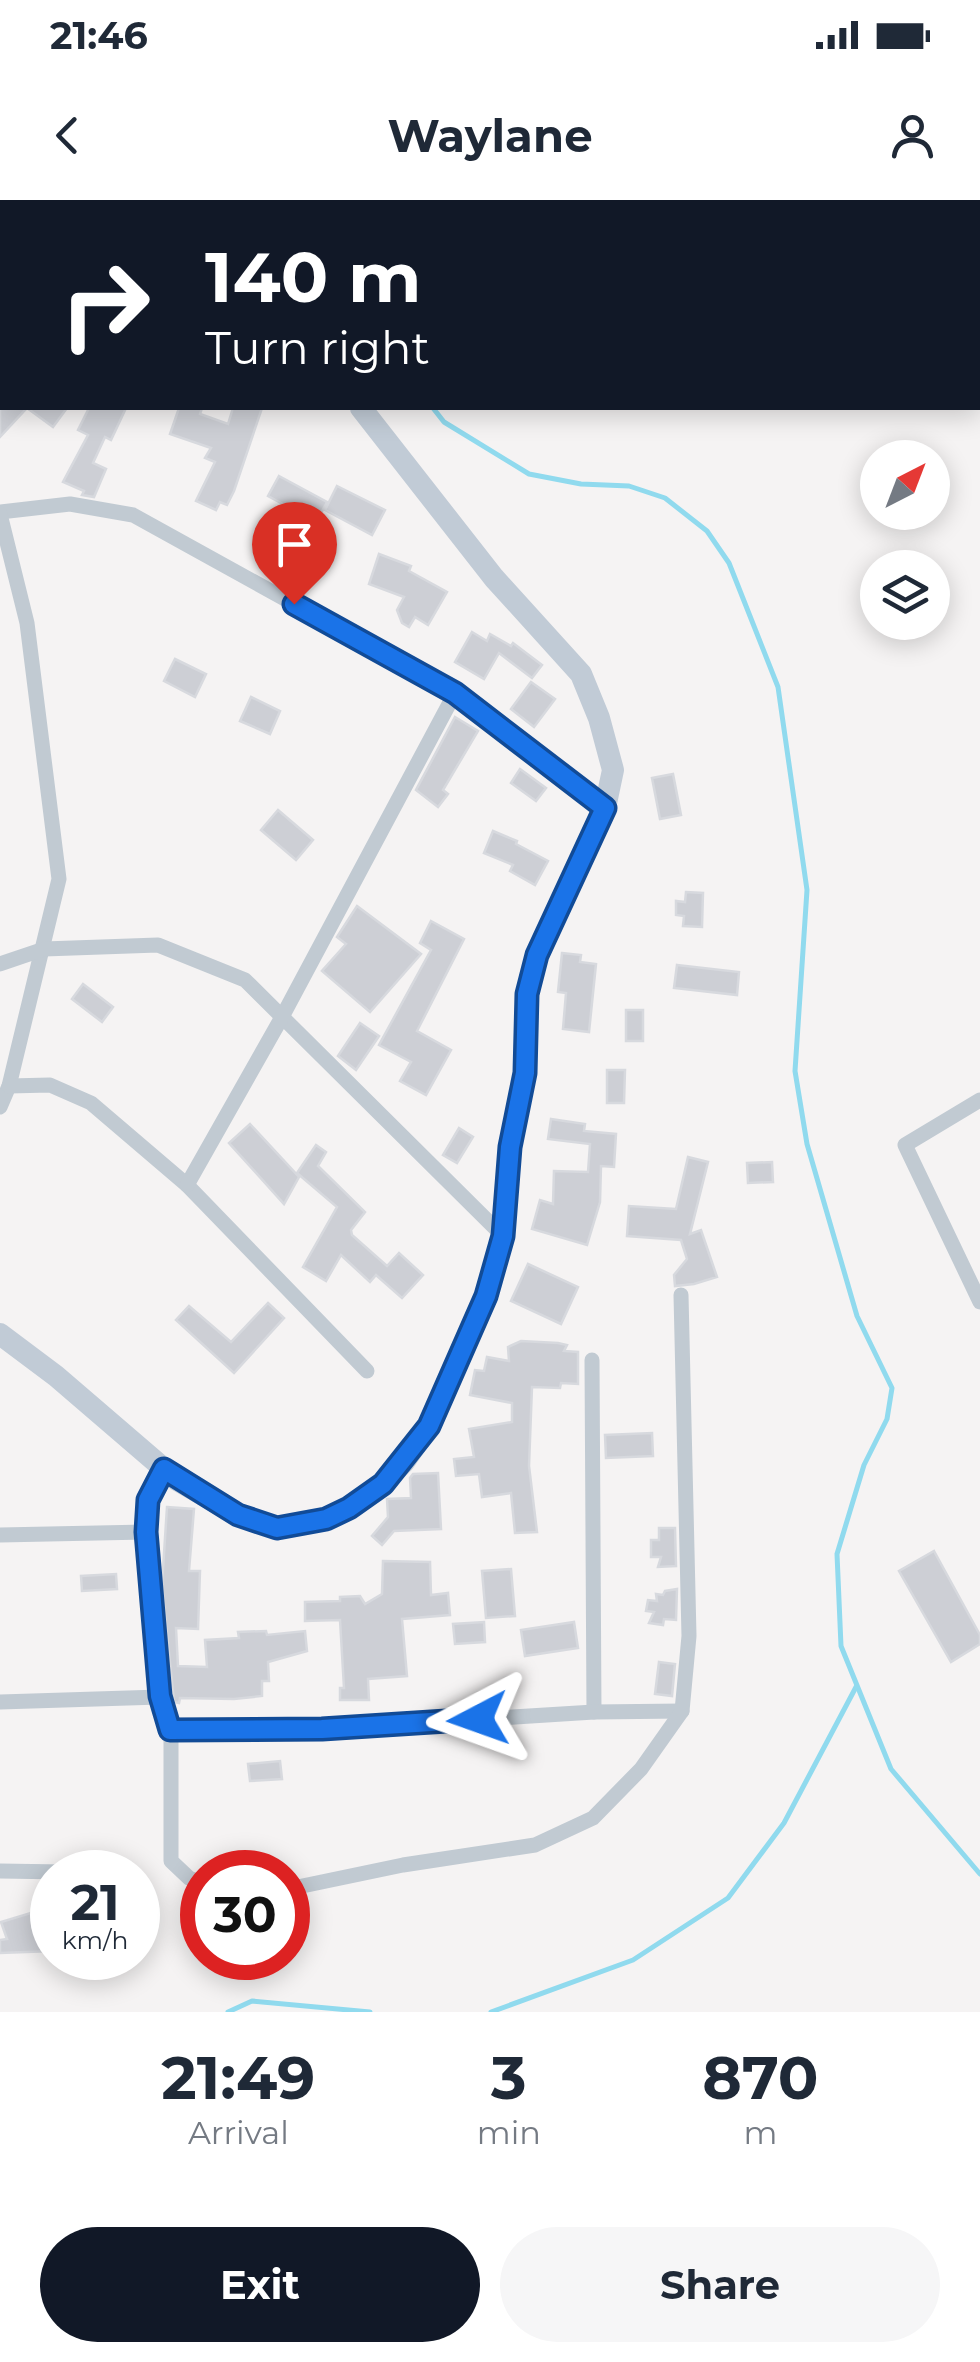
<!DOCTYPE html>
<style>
body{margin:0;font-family:Montserrat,sans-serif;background:#f6f6f7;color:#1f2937;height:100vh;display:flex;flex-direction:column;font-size:38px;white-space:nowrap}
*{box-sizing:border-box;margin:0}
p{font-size:32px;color:#747a83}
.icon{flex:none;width:55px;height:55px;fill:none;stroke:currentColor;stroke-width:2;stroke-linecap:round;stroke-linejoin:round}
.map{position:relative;height:1812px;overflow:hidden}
.panel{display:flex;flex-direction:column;background:#fff;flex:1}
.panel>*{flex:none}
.banner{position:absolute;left:0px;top:0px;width:980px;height:210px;box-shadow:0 5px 25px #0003;background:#111827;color:#fff;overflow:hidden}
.needle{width:65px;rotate:42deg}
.buttons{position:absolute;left:860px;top:240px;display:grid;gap:20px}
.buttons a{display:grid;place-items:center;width:90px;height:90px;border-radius:50%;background:#fff;box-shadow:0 5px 25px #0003;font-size:50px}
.speed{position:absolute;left:30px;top:1650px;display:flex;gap:20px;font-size:50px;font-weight:700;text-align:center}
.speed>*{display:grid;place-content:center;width:130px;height:130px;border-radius:50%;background:#fff;box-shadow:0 5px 25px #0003;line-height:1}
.speed small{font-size:25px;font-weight:400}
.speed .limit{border:15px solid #d22;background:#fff;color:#111}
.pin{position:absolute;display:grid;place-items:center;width:85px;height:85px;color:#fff;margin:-102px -42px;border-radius:50% 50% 50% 0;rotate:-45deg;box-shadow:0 0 10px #0007}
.pin .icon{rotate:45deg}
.me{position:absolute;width:110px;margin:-55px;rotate:266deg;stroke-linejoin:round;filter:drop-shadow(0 0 8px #0008)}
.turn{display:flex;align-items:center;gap:35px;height:210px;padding:0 40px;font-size:45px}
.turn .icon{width:130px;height:130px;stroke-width:2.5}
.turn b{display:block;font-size:70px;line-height:85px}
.eta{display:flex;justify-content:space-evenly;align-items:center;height:170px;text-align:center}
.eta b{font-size:60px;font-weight:700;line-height:70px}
.button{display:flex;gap:20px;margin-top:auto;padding:20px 40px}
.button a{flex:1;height:115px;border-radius:60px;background:#111827;color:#fff;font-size:40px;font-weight:700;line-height:115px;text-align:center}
.button a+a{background:#f6f6f7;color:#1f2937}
.status{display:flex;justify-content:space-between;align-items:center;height:70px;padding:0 50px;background:#fff;direction:ltr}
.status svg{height:28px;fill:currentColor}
header{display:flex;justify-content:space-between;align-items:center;height:130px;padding:0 40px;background:#fff;font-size:45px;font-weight:700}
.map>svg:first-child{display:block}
</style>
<div class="status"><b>21:46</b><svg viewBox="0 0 49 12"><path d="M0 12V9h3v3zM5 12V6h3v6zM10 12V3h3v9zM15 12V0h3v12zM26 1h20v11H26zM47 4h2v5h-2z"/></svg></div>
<header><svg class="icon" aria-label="back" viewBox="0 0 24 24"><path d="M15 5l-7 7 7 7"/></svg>Waylane<svg class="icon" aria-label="person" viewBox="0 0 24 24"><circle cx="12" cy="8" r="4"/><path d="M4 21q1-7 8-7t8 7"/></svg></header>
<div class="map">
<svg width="980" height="1812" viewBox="0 0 980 1812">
<rect width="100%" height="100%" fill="#f5f3f3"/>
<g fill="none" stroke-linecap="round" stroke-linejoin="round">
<g stroke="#90daee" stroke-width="5">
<path d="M298,0L299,2"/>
<path d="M433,208L444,222L529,274L581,284L629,286L665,298L707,331L729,363L778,487L807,690L795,871L807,944L857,1116L892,1188L887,1219L864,1265L837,1354L841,1446L891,1569L980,1674"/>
<path d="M228,1812L252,1801L370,1812"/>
<path d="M491,1812L633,1760L728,1698L784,1623L856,1487"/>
</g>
</g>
<g fill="#cdcfd5" stroke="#d7d9de" stroke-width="2.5">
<path d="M0,208H67L53,227L27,208L0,237Z"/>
<path d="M89,208H126L111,240L105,237L93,263L106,269L94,297L82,295L84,291L63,282L88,235L78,230Z"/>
<path d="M179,208H202L200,214L228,224L233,208H262L234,291L227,305L220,302L216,310L196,301L215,262L205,258L211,248L170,234Z"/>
<path d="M279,276L327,302L316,322L268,296Z"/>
<path d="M337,286L385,310L372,335L325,310Z"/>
<path d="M379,354L411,366L409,371L447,392L428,425L415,417L409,427L402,423L397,410L404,397L369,384Z"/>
<path d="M472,432L487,441L490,434L511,446L513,443L542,465L532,478L499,453L484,479L455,462Z"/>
<path d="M175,459L206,474L195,497L164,481Z"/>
<path d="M531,482L555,499L534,527L511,509Z"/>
<path d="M251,497L280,511L270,534L240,521Z"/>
<path d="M455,517L478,531L443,590L448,594L438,607L416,590Z"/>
<path d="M520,569L546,588L536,601L511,583Z"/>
<path d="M673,574L681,615L660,619L652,578Z"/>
<path d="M278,610L313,640L296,660L261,630Z"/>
<path d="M493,631L517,641L516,644L548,661L535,685L510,671L513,665L484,653Z"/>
<path d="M686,692L703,693L702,727L683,726L684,716L676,715V701L685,702Z"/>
<path d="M357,706L421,754L370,812L322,771L346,744L337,737Z"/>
<path d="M431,721L464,739L417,831L451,850L426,895L400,881L411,862L379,845L431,750L420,743Z"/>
<path d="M562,753L581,755L580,762L596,764L589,832L563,829L566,793L558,792Z"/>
<path d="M677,765L739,772L737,795L674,788Z"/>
<path d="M83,784L113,807L102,822L72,799Z"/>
<rect x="626" y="810" width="17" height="31"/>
<path d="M360,823L379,836L356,870L338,856Z"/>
<path d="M607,870H625L624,903H607Z"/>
<path d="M551,919L585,924L584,931L616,934L614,967L601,966L600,1002L587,1045L532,1029L540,1000L553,1004L554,971L588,972L590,944L548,939Z"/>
<path d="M250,924L299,977L284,1004L229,943Z"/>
<path d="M459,928L473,937L457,963L443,955Z"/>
<path d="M316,945L326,952L318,966L365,1012L351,1030L352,1035L387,1066L399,1053L423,1075L402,1098L376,1075L370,1082L341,1055L326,1081L303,1067L337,1007L297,973Z"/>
<path d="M688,957L708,962L690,1034L701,1030L717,1077L694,1084L675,1086L674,1075L687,1059L681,1040L627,1036L629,1006L676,1009Z"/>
<path d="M772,962L773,982L748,983L747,963Z"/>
<path d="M528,1064L578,1087L561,1124L511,1101Z"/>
<path d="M268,1103L284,1118L234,1173L176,1120L189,1106L231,1142Z"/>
<path d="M521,1141L558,1143L567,1145L564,1151L578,1152V1184L561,1183L560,1188L532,1187L529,1266L537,1332L515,1333L511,1293L482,1297L479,1274L456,1276L454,1259L474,1257L469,1229L512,1222V1203L470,1195L475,1170L484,1171L487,1157L509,1161L508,1147Z"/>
<path d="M652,1233L653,1256L606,1258L605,1235Z"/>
<path d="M438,1273L441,1329L394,1331L382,1345L372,1336L388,1317L387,1299L411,1298L410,1278L413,1274Z"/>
<path d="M167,1307L194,1309L189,1371H200L198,1429L176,1428L178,1466L207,1467L205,1440L239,1438L238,1432L266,1431L267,1435L305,1431L307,1451L268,1462L269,1481H262V1496L234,1499L180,1498L179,1503L174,1502L162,1385Z"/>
<path d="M659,1328H675L676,1366L658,1367L661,1357H651V1340H659Z"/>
<path d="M934,1351L980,1435V1444L951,1462L899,1371Z"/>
<path d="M383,1361L430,1362L431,1395L448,1393L450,1415L402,1419L407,1476L368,1479L369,1500H340V1488H344L340,1420L305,1421V1402L340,1401V1397L360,1396L365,1404L382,1394Z"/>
<path d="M511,1369L515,1416L486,1418L482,1371Z"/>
<path d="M116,1374L117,1389L82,1391L81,1376Z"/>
<path d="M677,1389L676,1420L664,1419L663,1425L649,1423L654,1412L646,1411L648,1400L657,1401L656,1394L663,1395L665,1391Z"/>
<path d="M484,1422L485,1442L455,1444L453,1424Z"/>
<path d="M574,1422L578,1448L525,1456L521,1430Z"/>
<path d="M659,1462L675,1464L672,1496L655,1494Z"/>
<path d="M280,1561L282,1579L250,1581L248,1564Z"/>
<path d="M34,1712L43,1740H52V1751L0,1753V1740L7,1739L1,1722Z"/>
</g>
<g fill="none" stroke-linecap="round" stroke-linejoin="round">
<g stroke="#c1cad2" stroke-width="15">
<path d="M750,0L755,2"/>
<path d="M978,116L980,117"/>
<path d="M0,312L70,304L133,315L455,493L605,608"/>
<path d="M0,314L27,423L59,679L9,886L0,907"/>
<path d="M0,764L44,749L158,745L245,780L503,1036"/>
<path d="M9,886L50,885L91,903L187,985L367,1171"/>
<path d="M980,900L905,945L980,1102"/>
<path d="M187,985L282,817L455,493"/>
<path d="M592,1160L594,1512"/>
<path d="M164,1269L149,1300L146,1332L160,1497L171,1530L322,1529L594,1512L682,1511"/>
<path d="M0,1335L146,1332"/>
<path d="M0,1502L160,1497"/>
<path d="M171,1530V1661L189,1678L202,1683"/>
<path d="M0,1671L64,1672"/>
<path d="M288,1689L403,1665L535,1645L593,1618L641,1569L682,1511L689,1436L681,1095"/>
</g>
<g stroke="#c1cbd6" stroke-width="22">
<path d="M313,2L316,0"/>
<path d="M0,1134L56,1176L177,1280L238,1315L277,1328L326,1319L349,1309L383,1283L404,1262L429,1226L487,1096L503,1036L510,947L525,873L527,794L537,755L605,608L613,570L599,518L581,474L494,378L361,208"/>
</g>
</g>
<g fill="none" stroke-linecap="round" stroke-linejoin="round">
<defs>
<path id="route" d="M294,404L455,493L605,608L537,755L527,794L525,873L510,947L503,1036L486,1096L429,1226L383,1284L349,1308L326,1319L277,1328L238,1315L164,1269L148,1300L146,1332L160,1496L170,1530L322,1529L478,1519"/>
</defs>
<use href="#route" stroke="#114b97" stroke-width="25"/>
<use href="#route" stroke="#1a73e8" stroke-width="18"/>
</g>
</svg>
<div class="buttons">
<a><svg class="needle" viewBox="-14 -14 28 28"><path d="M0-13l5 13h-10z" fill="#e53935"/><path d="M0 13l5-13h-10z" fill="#747a83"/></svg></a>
<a><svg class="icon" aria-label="layers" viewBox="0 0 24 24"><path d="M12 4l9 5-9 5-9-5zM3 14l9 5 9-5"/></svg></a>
</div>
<div class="speed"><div>21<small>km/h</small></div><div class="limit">30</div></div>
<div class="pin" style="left:294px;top:404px;background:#d93025"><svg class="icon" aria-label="arrive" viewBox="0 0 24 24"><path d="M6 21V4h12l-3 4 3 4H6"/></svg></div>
<svg class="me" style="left:478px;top:1519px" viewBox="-20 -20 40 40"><path d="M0-17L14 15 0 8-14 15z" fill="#1a73e8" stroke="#fff" stroke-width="4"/></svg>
<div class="banner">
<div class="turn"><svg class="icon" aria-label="right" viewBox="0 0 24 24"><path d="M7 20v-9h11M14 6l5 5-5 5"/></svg><div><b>140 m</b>Turn right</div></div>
</div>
</div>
<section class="panel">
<div class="eta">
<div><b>21:49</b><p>Arrival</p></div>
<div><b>3</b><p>min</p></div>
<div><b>870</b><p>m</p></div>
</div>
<div class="button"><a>Exit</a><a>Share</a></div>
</section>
